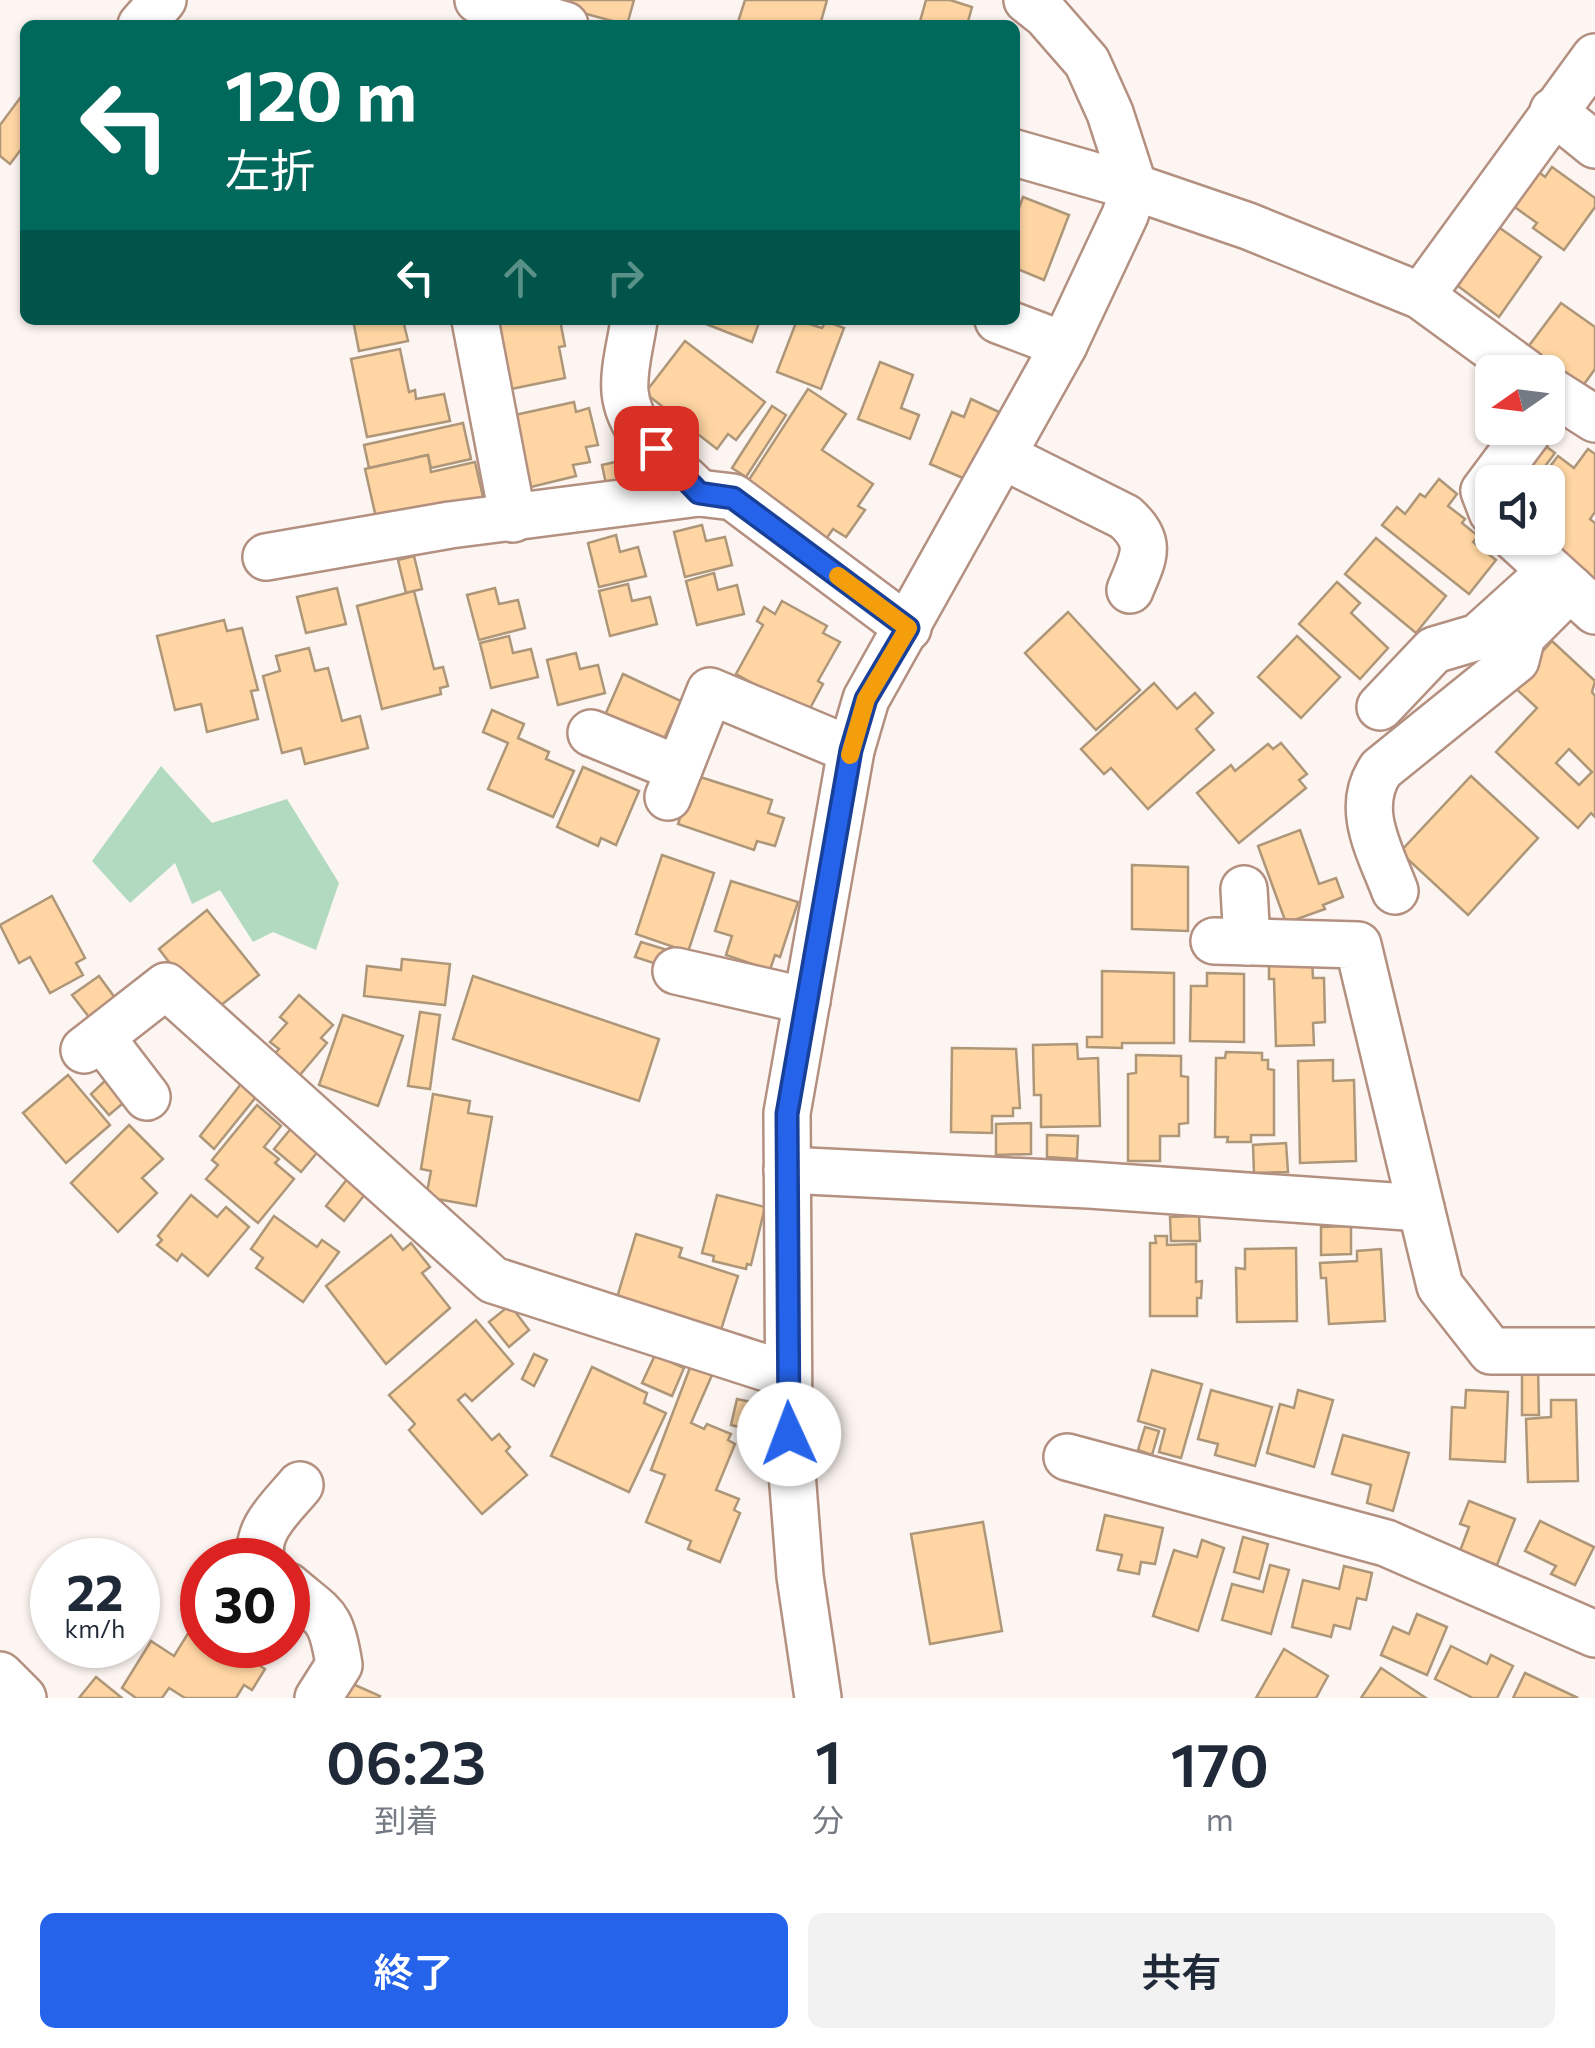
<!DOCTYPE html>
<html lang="ja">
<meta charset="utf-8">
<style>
body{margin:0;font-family:Commissioner,"Noto Sans JP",sans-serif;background:#f2f2f3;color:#1f2937;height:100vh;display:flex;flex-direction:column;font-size:38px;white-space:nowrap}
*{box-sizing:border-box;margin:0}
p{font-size:32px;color:#747a83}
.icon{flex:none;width:55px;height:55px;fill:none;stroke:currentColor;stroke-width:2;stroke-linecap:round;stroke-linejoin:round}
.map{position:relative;height:1698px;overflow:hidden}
.drawer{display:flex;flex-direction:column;background:#fff;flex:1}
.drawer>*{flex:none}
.top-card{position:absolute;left:20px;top:20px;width:1000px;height:305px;border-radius:15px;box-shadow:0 2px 8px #0004;background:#00695c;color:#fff;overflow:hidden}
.needle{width:65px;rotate:256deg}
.tools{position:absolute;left:1475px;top:355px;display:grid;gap:20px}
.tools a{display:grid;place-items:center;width:90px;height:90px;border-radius:15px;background:#fff;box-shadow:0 2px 8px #0004;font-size:50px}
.speed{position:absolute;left:30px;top:1538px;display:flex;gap:20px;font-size:50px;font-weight:700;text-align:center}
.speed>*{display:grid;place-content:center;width:130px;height:130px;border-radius:50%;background:#fff;box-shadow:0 2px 8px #0004;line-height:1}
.speed small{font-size:25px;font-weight:400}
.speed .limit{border:15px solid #d22;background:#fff;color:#111}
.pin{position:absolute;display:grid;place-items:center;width:85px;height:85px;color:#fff;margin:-42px;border-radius:20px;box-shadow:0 5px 15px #0006}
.me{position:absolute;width:110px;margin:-55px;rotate:358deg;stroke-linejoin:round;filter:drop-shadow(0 0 8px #0008)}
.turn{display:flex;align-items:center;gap:35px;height:210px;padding:0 40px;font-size:45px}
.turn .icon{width:130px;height:130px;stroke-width:2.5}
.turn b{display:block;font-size:70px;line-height:85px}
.lanes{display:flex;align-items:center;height:95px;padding:0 40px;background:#0003;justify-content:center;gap:50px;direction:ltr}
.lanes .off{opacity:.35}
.eta{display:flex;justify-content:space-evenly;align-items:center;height:170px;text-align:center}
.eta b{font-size:60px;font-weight:600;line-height:70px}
.cta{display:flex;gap:20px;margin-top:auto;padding:20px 40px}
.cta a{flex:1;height:115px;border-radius:15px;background:#2563eb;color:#fff;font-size:40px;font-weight:600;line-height:115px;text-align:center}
.cta a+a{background:#f2f2f3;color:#1f2937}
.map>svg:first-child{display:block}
</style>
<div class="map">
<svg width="1595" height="1698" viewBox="0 0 1595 1698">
<rect width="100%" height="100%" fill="#fdf5f1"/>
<path fill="#b1dac1" d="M161,766L212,823L287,799L339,883L316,950L273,932L253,942L220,890L192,904L175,863L130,903L92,861Z"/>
<g fill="#ffd6a3" stroke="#ae9679" stroke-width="2.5" fill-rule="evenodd">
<path d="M535,0H634L627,25Z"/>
<path d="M745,0H827L820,25H749L738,22Z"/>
<path d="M926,0H950L972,7L967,25H919Z"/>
<path d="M23,94L25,144L10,164L0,156V125Z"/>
<path d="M1552,167L1595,198V207L1564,250L1533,228L1537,223L1509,203L1534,168L1545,177Z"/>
<path d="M1023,197L1069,215L1044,280L1015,268V219Z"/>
<path d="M1490,221L1541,257L1499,317L1458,286L1463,278L1454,272Z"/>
<path d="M1561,303L1595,327V369L1582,387L1528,347Z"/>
<path d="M353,320H403L408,341L359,351Z"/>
<path d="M497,320H560L565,346L559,347L565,378L511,389Z"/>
<path d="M696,320H760L752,342Z"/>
<path d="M797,320L822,328L826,321L844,328L821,389L777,372Z"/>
<path d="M685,341L765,402L736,440L728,434L717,449L645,393Z"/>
<path d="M400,349L409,392L415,390L416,399L444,394L450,421L367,437L351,359Z"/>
<path d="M880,362L913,375L901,408L919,415L910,439L858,419Z"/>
<path d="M808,389L846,414L822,450L873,484L858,506L865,510L846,537L833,529L824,542L743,489Z"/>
<path d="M971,399L999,412L970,481L930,464L952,412L964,417Z"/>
<path d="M574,402L576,412L589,408L598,445L586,447L590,462L573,465L576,476L531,487L515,415Z"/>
<path d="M772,406L786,415L746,477L732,468Z"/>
<path d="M463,423L471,459L431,468L428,455L369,468L364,445Z"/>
<path d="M1540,442L1555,453L1533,482L1518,471Z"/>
<path d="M1588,449L1595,454V512L1590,519L1595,523V584L1556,555L1562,548L1547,538L1548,482H1538L1558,456L1574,468Z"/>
<path d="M428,455L431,472L475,462L483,497L377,522L365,469Z"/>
<path d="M637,457L641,477L606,484L602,465Z"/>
<path d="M1439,479L1457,494L1448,506L1465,519L1462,523L1478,536L1473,542L1496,560L1469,594L1382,525L1397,507L1405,514L1420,494L1425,497Z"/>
<path d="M702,525L706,541L725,537L732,565L685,577L674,532Z"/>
<path d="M616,535L620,552L638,547L646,576L599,587L588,543Z"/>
<path d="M1376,538L1446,596L1416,633L1345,574Z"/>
<path d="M414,556L422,589L406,593L398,560Z"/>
<path d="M714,573L718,590L737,585L744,614L697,625L686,581Z"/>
<path d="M1337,582L1360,603L1351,613L1388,648L1360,679L1299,624Z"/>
<path d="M628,584L632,601L650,597L657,624L610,636L599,591Z"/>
<path d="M337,588L346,624L306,633L297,597Z"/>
<path d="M495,588L499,604L518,600L525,628L479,640L467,595Z"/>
<path d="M414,591L434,669L443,667L448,686L440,688L441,694L382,709L357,606Z"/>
<path d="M782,601L827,626L823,633L840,642L818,681L823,684L807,714L736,674L763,625L757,621L764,607L775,614Z"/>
<path d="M1068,612L1140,690L1096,730L1025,653Z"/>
<path d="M224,620L227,631L242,628L258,690L251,691L258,719L207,732L201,704L175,710L157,636Z"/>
<path d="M509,636L513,653L531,649L538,677L491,688L480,643Z"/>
<path d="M1297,636L1340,677L1301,718L1258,677Z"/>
<path d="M1552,641L1595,681L1592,692L1595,696V817L1591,813L1578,828L1496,752L1537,708L1512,685ZM1569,749L1592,772L1579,785L1556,763Z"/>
<path d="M309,648L315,671L328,668L342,721L360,716L368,748L305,764L301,748L282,753L263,676L280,671L276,656Z"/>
<path d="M576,653L580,669L598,665L605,693L558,705L547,660Z"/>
<path d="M623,674L681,701L660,748L602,722Z"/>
<path d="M1154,683L1177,709L1195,693L1213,713L1196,729L1214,750L1148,809L1111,768L1104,774L1081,749Z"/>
<path d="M492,710L524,724L518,738L549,752L546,759L574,771L553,817L488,789L508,743L483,732Z"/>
<path d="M1281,743L1307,774L1299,780L1306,788L1239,843L1197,793L1231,765L1235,771L1268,744L1273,749Z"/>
<path d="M583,767L639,791L616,845L601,838L598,846L557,827Z"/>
<path d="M694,775L772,800L768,813L784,818L775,846L757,841L754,850L678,824Z"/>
<path d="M1471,776L1538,838L1468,915L1400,852Z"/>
<path d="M1300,830L1319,884L1336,878L1343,897L1323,905L1325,909L1286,923L1258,846Z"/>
<path d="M662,855L714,873L688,952L636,934Z"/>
<path d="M1132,865L1188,867V931L1132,929Z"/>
<path d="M731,881L798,902L780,957L775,955L770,970L726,955L732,936L715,931Z"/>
<path d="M52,896L85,958L76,963L83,975L50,993L30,957L19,963L0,925Z"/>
<path d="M207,910L259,975L215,1010L188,975L182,979L159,949Z"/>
<path d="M641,942L674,952L669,968L635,957Z"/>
<path d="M402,959L450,964L445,1005L364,996L367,966L401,970Z"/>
<path d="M1312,960L1313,978H1324L1325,1022L1313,1023L1314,1045L1276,1046L1274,979H1269V961Z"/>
<path d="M1102,971L1174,973V1043H1122V1048L1087,1047V1037H1102Z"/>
<path d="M1207,973L1244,974V1042L1190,1041L1191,986H1207Z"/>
<path d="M99,976L118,1002L92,1021L72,995Z"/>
<path d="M473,976L659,1039L639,1101L453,1039Z"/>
<path d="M299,995L333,1025L321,1038L327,1043L294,1082L269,1060L279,1049L270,1042L287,1023L280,1017Z"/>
<path d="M420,1012L440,1015L430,1089L408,1086Z"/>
<path d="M343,1015L403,1036L378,1106L319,1085Z"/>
<path d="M1077,1044L1078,1059L1098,1058L1100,1126L1041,1127V1095H1034L1033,1045Z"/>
<path d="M952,1048L1016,1049L1020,1108H1013V1116H992V1133L951,1132Z"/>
<path d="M1226,1052L1262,1053V1060H1268V1069L1274,1070V1135H1251V1142H1227L1228,1137H1215L1216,1058H1225Z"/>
<path d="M1136,1055L1181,1056V1076L1188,1077V1123L1179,1124V1136H1160V1161H1128V1074L1136,1073Z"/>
<path d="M1333,1060V1081L1354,1080L1356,1161L1300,1163L1298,1061Z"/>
<path d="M68,1075L110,1125L66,1163L23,1113Z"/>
<path d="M110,1076L129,1098L109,1115L91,1094Z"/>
<path d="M241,1084L256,1097L214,1149L200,1136Z"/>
<path d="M433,1094L470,1101L468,1113L492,1117L476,1206L426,1197L431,1171L421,1169Z"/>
<path d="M257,1105L281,1126L264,1147L279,1159L275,1163L294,1179L258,1223L206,1179L218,1165L212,1160Z"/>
<path d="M1031,1123V1154L996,1155V1124Z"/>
<path d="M129,1125L163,1159L142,1178L157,1193L118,1232L71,1183Z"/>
<path d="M293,1126L320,1149L301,1172L274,1149Z"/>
<path d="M1047,1135L1078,1136L1077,1159L1047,1157Z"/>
<path d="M1286,1143L1288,1172L1254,1173L1253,1145Z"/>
<path d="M348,1178L366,1193L344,1221L326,1206Z"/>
<path d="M191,1195L217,1217L226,1207L249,1227L208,1276L182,1254L177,1261L157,1245L162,1240L158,1236Z"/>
<path d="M717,1195L765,1207L751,1265L747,1264L746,1269L713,1261L714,1256L702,1253Z"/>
<path d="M274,1216L317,1247L322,1240L339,1252L303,1302L256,1268L263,1258L251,1249Z"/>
<path d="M1199,1216L1200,1241H1171L1170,1217Z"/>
<path d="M1351,1226V1254L1321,1255V1227Z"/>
<path d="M636,1234L682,1248L679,1257L738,1276L720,1333L616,1301Z"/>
<path d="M391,1235L403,1250L411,1243L430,1267L422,1273L450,1308L386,1364L326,1286Z"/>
<path d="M1155,1236H1167V1245L1196,1244V1282L1202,1281L1201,1298H1197V1316H1150V1243H1156Z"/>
<path d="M1296,1248L1297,1321L1237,1322L1236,1268L1245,1269V1249Z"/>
<path d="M1381,1249L1385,1321L1329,1324L1326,1278H1321L1320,1263L1357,1261V1251Z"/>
<path d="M510,1305L529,1330L509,1347L489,1322Z"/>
<path d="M476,1320L513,1364L472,1401L465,1394L458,1400L492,1440L499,1434L510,1447L506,1451L527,1475L482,1514L409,1430L415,1424L389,1395Z"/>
<path d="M534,1354L547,1360L534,1386L522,1379Z"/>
<path d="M655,1355L684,1368L672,1396L642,1383Z"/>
<path d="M691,1365L712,1375L691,1423L704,1429L707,1424L731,1434L728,1440L735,1444L716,1490L739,1499L734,1510L740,1513L720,1562L688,1549L691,1541L646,1522L665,1475L651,1470Z"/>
<path d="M592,1367L647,1393L644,1403L666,1413L629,1492L551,1456Z"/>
<path d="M1522,1368H1538L1539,1415H1522Z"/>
<path d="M1152,1370L1202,1384L1181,1458L1159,1452L1165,1429L1138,1421Z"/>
<path d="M1211,1390L1272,1407L1255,1466L1215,1455L1218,1444L1198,1439Z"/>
<path d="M1298,1390L1333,1400L1314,1467L1267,1453L1280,1404L1294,1408Z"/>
<path d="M1466,1390L1508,1392L1505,1462L1450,1459L1452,1407L1465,1408Z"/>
<path d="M737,1399L765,1405L759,1432L731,1425Z"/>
<path d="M1551,1400H1576L1578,1481L1528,1482L1526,1419L1551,1417Z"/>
<path d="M1145,1427L1159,1431L1152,1455L1138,1450Z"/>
<path d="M1343,1435L1409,1453L1393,1511L1367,1503L1371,1485L1332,1474Z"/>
<path d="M1469,1501L1515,1519L1497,1565L1460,1551L1469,1527L1460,1524Z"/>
<path d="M1105,1515L1163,1528L1155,1564L1141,1562L1139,1574L1118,1570L1122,1555L1097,1550Z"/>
<path d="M1540,1521L1594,1547L1575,1585L1551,1574L1556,1566L1525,1551Z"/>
<path d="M983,1522L1002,1631L930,1644L911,1534Z"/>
<path d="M1243,1537L1268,1544L1259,1579L1234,1572Z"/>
<path d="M1202,1540L1224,1548L1198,1631L1153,1616L1174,1550L1197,1557Z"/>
<path d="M1270,1565L1289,1570L1271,1634L1222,1620L1232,1584L1263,1592Z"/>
<path d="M1344,1566L1372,1573L1366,1600L1357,1598L1350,1629L1334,1625L1331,1637L1292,1627L1303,1580L1339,1589Z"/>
<path d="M202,1611V1645H267L256,1663L265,1669L252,1690L244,1685L236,1698H185L169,1688L162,1698H136L122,1688L151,1641L174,1656Z"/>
<path d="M1417,1614L1447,1627L1427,1675L1381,1655L1393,1627L1409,1634Z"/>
<path d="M1451,1646L1487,1664L1491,1655L1513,1666L1497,1698H1473L1435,1679Z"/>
<path d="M1284,1649L1328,1676L1316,1698H1256Z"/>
<path d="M1381,1668L1426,1698H1361Z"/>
<path d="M1525,1673L1578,1698H1513Z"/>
<path d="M96,1677L122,1698H79Z"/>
<path d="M346,1681L380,1696L379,1698H338Z"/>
</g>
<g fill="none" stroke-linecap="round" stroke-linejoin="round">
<defs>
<g id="minor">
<path d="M478,0L565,25"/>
<path d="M141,25L163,0"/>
<path d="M1553,111L1595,145"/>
<path d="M1015,153L1134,187L1248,226L1421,296L1525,372"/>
<path d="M1421,296L1595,57"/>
<path d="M475,320L513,519"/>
<path d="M634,320C631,343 623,369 625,392C629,435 671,464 699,493"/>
<path d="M998,320L1064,345"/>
<path d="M1548,389L1595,419"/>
<path d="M1003,456L1125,517C1154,543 1143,558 1130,590"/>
<path d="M1492,512L1484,491L1531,428"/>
<path d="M1515,538L1595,611"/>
<path d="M266,557L450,525L699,493L733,497L908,628"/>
<path d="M1380,707L1434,650L1478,637L1540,581"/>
<path d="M591,733L679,769"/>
<path d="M668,797L710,691L851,750"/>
<path d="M1244,889L1247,942"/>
<path d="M1395,891C1380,851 1354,808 1381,769L1516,660L1522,636L1570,588"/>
<path d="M676,971L807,1001"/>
<path d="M101,1037L147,1097"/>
<path d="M84,1050L166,986L493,1280L788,1375"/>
<path d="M787,1170L1089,1185L1421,1208L1358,945L1214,941"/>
<path d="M1421,1208L1440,1286L1491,1351H1595"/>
<path d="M1067,1457L1386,1543L1595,1634"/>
<path d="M262,1560C253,1531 283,1506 300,1485"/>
<path d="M288,1586C325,1618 331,1613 339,1665L318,1698"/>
<path d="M0,1675L23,1698"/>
<path d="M818,1698L800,1576L789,1434L787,1113L851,750L866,699L1064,345L1125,215L1134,187L1110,113L1087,62L1046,15L1027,0"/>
</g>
</defs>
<use href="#minor" stroke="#b39080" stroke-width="50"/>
<use href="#minor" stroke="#fff" stroke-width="45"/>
</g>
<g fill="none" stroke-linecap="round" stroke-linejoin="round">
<defs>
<path id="route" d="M656,448L699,493L733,498L908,628L866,699L851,750L787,1114L789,1434"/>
</defs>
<use href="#route" stroke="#184099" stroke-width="25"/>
<use href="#route" stroke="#2563eb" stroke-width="18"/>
<path stroke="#f59e0b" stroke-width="18" d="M838,576L908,628L866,699L850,755"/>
</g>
</svg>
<div class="tools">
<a><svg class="needle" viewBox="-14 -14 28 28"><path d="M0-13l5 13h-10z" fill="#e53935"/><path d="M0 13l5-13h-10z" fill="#747a83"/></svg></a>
<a><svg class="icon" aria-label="sound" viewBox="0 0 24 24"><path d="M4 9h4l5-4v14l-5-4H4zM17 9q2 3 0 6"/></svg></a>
</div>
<div class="speed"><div>22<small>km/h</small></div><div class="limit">30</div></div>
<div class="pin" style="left:656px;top:448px;background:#d93025"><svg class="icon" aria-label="arrive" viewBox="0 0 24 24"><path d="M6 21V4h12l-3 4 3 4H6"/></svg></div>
<svg class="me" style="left:789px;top:1434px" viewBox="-20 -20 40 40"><circle r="19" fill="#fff"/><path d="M0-13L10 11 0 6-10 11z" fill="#2563eb"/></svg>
<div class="top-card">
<div class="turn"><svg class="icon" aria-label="left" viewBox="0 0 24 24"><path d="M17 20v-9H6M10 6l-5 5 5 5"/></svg><div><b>120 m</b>左折</div></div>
<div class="lanes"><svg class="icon" aria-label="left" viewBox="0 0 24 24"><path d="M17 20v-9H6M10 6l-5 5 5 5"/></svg><svg class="icon off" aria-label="ahead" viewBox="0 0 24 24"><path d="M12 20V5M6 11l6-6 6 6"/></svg><svg class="icon off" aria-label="right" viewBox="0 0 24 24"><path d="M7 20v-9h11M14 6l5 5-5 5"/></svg></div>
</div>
</div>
<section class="drawer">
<div class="eta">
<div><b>06:23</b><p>到着</p></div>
<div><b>1</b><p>分</p></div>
<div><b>170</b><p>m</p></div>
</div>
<div class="cta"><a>終了</a><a>共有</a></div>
</section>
